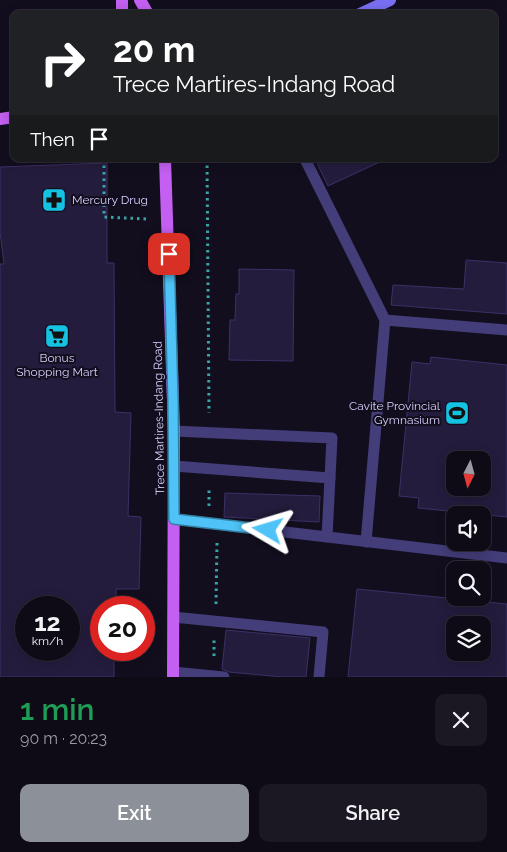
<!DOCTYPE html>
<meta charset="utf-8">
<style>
body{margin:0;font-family:Raleway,sans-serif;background:#1c1823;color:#f1f3f6;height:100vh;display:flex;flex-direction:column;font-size:19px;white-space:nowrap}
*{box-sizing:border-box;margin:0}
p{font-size:16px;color:#9b9aa1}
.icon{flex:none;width:28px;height:28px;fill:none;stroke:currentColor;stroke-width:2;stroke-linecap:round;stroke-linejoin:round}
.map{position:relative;height:677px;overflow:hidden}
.side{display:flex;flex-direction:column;background:#0e0a16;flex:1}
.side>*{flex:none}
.banner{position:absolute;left:10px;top:10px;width:488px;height:152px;border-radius:10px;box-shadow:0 2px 12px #0003,0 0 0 1px #2e2b35;background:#202124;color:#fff;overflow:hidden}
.needle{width:32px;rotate:186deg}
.buttons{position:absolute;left:446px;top:451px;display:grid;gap:10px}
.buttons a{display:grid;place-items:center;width:45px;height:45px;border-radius:10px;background:#0e0a16;box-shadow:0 2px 12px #0003,0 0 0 1px #2e2b35;font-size:25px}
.speed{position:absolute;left:15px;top:596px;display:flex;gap:10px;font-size:25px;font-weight:700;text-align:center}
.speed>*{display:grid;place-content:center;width:65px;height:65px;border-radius:50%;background:#0e0a16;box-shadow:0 2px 12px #0003,0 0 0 1px #2e2b35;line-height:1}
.speed small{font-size:12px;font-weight:400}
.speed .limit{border:8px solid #d22;background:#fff;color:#111}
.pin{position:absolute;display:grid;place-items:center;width:42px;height:42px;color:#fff;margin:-21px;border-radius:10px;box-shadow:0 2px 8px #0006}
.me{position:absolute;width:55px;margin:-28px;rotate:277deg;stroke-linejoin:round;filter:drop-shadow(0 0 4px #0008)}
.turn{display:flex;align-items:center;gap:18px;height:105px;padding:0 20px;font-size:22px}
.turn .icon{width:65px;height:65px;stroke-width:2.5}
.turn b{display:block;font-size:35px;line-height:42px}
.then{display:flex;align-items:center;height:48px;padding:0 20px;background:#0003;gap:10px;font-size:19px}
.round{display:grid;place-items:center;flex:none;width:52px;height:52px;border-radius:10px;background:#1c1823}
.headline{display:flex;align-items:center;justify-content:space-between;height:85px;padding:0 20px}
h1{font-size:30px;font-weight:600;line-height:38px;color:#1e9e55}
.button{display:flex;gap:10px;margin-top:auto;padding:10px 20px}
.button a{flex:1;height:58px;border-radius:10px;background:#8c9099;color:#fff;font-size:20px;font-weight:600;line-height:58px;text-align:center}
.button a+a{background:#1c1823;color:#f1f3f6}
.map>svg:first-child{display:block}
</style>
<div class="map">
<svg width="507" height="677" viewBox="0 0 507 677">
<rect width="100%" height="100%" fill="#120e1e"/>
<g fill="#241c3d" stroke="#3e3067" fill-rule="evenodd">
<path d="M315,159H386L328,186Z"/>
<path d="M107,163V263H114L115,412L131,413L128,516L141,517L139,589H116V608H101V650H114V677H0V264H4L0,232V167ZM26,608H69V650H26Z"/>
<path d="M466,260L507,263V314L391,305L393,285L464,289Z"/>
<path d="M239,269L294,270L293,361L229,360L230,320H235L236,294H239Z"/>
<path d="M431,357L507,365V517L418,508L419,498L399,496L412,362L430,364ZM455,460H482V488H455Z"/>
<path d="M225,493L320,496L319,522L224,517Z"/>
<path d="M357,589L507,604V677H348ZM455,625H482V652H455Z"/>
<path d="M226,630L310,638L306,677H283L229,672L222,669Z"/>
</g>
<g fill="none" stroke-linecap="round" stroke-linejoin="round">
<g stroke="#38a6a6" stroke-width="3" stroke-dasharray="2.5 4" stroke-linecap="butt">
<path d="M104,159V217L147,219"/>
<path d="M207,159L209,413"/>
<path d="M209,506V487"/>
<path d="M216,604L217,543"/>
<path d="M214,656V640"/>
</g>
<g stroke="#433d79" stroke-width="11">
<path d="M305,159L385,320L507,330"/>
<path d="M174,431L332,438L327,537"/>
<path d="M174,466L330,478"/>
<path d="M174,519L507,558"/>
<path d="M366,542L385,320"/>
<path d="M173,617L323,632L319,677"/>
<path d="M173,672L224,677"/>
</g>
<path stroke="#796ff2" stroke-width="12" d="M360,14L390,0"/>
<g stroke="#c360f1" stroke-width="12">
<path d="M122,0V14"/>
<path d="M140,0L148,14"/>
<path d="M0,119L14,117"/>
<path d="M165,159L174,431L173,677"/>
</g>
</g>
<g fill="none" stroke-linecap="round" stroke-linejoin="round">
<defs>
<path id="route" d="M169,254L173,400L174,519L268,530"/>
</defs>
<use href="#route" stroke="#337fa1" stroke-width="12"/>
<use href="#route" stroke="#4fc3f7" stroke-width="9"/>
</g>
<defs>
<symbol id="pharmacy-square" viewBox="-11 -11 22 22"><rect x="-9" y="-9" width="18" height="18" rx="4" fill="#14c2e2" stroke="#120e1e"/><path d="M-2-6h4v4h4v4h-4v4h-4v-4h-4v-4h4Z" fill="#111"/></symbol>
<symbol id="supermarket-square" viewBox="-11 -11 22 22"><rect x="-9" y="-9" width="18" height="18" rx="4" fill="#14c2e2" stroke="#120e1e"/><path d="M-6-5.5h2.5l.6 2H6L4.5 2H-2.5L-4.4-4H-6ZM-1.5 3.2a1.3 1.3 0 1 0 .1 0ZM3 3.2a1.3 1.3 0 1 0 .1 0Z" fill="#111"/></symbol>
<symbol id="stadium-square" viewBox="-11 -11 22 22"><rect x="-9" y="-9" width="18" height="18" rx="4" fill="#14c2e2" stroke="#120e1e"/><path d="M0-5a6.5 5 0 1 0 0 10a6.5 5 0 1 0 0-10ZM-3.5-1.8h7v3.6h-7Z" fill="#111"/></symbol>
</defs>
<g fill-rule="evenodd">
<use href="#pharmacy-square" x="40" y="186" width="28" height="28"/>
<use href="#supermarket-square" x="43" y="322" width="28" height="28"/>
<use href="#stadium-square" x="443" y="399" width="28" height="28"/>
</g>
<g text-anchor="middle" stroke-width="4" stroke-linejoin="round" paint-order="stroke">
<g font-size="12" fill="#d7cffb" stroke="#120e1e" text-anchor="start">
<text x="72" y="204">Mercury Drug</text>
<text x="57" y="362" text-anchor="middle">Bonus<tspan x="57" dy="14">Shopping Mart</tspan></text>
<text x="440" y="410" text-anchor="end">Cavite Provincial<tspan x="440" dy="14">Gymnasium</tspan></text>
</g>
<g font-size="12" fill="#d7cffb" stroke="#120e1e">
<text transform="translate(159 418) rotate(-91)" y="4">Trece Martires-Indang Road</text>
</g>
</g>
</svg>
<div class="buttons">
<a><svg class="needle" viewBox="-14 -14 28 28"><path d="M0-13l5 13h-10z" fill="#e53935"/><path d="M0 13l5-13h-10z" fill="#9b9aa1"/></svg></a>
<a><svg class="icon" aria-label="sound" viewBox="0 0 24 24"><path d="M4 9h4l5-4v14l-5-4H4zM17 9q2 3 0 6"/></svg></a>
<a><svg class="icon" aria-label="search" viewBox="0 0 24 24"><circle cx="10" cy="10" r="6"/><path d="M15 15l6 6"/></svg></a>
<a><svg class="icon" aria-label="layers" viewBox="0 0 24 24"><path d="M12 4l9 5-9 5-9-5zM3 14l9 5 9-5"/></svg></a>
</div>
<div class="speed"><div>12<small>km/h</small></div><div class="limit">20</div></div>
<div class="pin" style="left:169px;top:254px;background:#d93025"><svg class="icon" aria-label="arrive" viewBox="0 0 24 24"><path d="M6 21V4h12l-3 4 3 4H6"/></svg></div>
<svg class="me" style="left:268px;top:530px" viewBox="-20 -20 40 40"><path d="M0-17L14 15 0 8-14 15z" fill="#4fc3f7" stroke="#fff" stroke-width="4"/></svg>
<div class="banner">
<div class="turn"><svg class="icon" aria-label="right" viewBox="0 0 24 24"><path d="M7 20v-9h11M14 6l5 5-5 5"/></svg><div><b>20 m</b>Trece Martires-Indang Road</div></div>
<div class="then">Then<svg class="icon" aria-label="arrive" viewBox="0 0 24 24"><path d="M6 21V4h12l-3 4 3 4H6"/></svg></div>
</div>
</div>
<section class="side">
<div class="headline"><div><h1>1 min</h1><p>90 m · 20:23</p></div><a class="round"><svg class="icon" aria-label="close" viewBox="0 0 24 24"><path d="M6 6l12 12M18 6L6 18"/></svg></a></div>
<div class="button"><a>Exit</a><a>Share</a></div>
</section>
